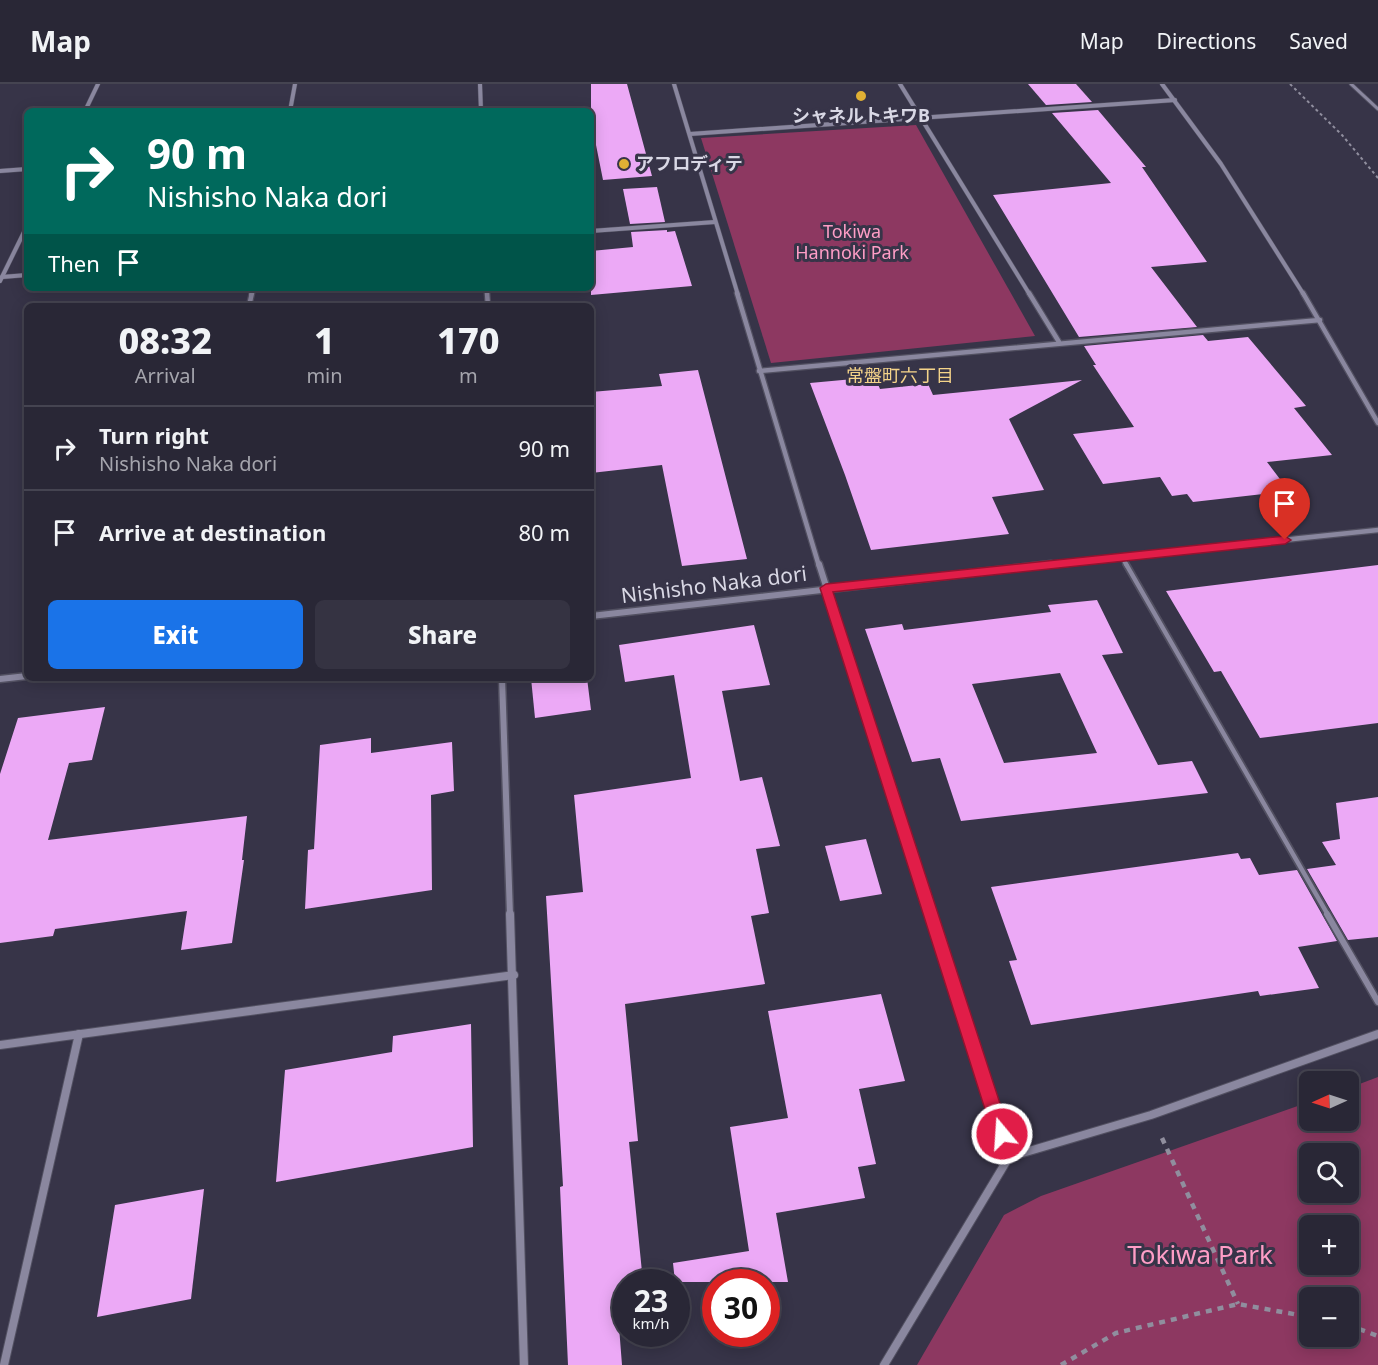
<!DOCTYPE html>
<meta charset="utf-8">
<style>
body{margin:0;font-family:"Noto Sans","Noto Sans JP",sans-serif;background:#353342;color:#f1f3f6;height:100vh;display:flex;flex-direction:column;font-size:22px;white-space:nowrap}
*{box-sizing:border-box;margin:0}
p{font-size:20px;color:#a5a5ad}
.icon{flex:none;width:33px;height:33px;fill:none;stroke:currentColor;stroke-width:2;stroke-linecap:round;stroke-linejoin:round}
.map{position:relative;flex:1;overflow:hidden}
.drawer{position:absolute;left:24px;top:219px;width:570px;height:378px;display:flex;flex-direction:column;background:#292736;border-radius:9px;box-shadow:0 3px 15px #0003,0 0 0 2px #454451}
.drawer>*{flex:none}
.guide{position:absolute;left:24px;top:24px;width:570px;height:183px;border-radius:9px;box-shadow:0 3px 15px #0003,0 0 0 2px #454451;background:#00695c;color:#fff;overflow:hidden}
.needle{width:39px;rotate:267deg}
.tools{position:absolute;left:1299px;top:987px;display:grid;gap:12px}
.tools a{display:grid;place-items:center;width:60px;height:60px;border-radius:9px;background:#292736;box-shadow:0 3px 15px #0003,0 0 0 2px #454451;font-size:30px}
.speed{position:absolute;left:612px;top:1185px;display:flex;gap:12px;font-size:30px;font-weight:700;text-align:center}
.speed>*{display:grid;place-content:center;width:78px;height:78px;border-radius:50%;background:#292736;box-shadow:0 3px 15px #0003,0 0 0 2px #454451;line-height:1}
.speed small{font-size:15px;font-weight:400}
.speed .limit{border:9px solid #d22;background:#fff;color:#111}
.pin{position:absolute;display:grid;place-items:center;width:51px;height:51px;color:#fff;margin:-62px -26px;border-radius:50% 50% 50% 0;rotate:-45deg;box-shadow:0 0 6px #0007}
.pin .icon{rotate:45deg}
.me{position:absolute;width:66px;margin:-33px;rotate:342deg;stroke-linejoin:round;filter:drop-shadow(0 0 4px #0008)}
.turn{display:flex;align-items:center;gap:21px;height:126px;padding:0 24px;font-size:27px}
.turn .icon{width:78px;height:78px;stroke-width:2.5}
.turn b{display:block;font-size:42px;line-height:51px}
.then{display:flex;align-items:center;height:57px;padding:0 24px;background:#0003;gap:12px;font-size:22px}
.eta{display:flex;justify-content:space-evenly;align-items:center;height:102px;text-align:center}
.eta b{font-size:36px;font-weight:800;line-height:42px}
.cta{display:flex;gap:12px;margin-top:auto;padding:12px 24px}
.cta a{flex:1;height:69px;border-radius:9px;background:#1a73e8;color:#fff;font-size:24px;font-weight:800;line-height:69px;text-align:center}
.cta a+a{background:#353342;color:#f1f3f6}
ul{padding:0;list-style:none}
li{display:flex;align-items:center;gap:18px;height:84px;padding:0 24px;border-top:2px solid #454451}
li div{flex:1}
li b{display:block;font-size:22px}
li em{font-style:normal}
header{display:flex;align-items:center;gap:36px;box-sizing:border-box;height:84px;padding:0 30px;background:#292736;border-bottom:2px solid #454451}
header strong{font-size:28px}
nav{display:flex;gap:33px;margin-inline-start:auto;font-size:21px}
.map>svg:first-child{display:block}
</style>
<header>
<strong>Map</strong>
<nav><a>Map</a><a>Directions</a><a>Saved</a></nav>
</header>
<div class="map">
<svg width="1378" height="1281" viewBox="0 0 1378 1281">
<rect width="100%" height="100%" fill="#373448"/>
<g fill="#8d3861" fill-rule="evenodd">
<path d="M916,41L1035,252L771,279L701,54Z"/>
<path d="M1378,993V1281H917L1004,1131L1041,1112L1309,1018L1310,1036H1348L1349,1004ZM1310,1070H1348V1108H1310ZM1310,1142H1348V1180H1310ZM1310,1214H1348V1252H1310Z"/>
</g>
<g fill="#eca9f6" fill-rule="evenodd">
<path d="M591,0H627L652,92L603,96L595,56L591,57Z"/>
<path d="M1028,0H1076L1092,18L1046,21Z"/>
<path d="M1098,26L1146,83H1142L1207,178L1151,183L1197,243L1079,253L993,111L1111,99L1052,29Z"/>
<path d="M657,103L665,138L630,140L623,105Z"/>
<path d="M667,146V148L675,147L692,202L591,211V167L633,163L631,148Z"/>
<path d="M1203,251L1208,257L1248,253L1306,322L1294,324L1332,371L1267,378L1289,407L1193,418L1187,410L1172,412L1160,393L1103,400L1073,350L1134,343L1093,281H1096L1084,262Z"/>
<path d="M698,286L747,475L682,482L662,381L591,389V308L662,302L659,290Z"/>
<path d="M875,293L880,305L928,300L933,311L1082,296L1009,335L1044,406L992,413L1009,450L871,466L845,391L810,299Z"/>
<path d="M1378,481V639L1260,654L1221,587L1214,588L1166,507Z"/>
<path d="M1097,516L1123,569L1102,571L1158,681L1192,677L1208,709L961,737L940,674L912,678L865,545L902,540L904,546L1051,528L1048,521ZM1060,589L1097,669L1004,679L972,600Z"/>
<path d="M754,541L770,601L722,607L740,697L762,693L780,762L756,765L769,829L751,832L765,900L625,920L638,1057L629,1058L643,1198H626V1203L616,1204L622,1281H568L560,1103L563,1102L546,812L583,808L574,711L691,694L674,591L625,598L619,561Z"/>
<path d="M531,594H587L591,626L535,634Z"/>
<path d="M105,623L92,676L69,679L48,756L247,732L242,776H244L232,859L181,866L187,827L55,845L53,852L0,859V690L18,634Z"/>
<path d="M371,654V669L452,658L454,707L431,711L432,806L305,825L308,766L314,765L320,661Z"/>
<path d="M1378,713V853L1348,856L1307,785L1336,781L1322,758L1340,755L1336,719Z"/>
<path d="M866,755L882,810L840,817L825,762Z"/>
<path d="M1238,769L1241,775L1250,774L1259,791L1297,786L1337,857L1298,863L1319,904L1260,912L1258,907L1031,941L1009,877L1017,876L991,803Z"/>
<path d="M881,910L905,997L859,1005L876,1080L858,1083L865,1114L776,1129L788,1198H675L673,1179L749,1167L730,1043L788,1034L768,927Z"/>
<path d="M471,940L473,1063L276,1098L285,986L392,968L393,952Z"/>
<path d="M204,1105L191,1215L97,1233L115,1121Z"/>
</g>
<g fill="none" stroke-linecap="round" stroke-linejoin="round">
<defs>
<path id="lane-far3" d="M1351,0L1378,25"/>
<path id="lane-far2" d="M1122,473L1127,482"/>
<path id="lane-far1" d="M1126,480L1328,831"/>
<path id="lane" d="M1327,830L1378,918"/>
<g id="street-far3">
<path d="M480,0L481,27"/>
<path d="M674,0L738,211"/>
<path d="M900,0L1030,211"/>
<path d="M1162,0L1221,80L1304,211"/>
<path d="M85,27L98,0"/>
<path d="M290,27L295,0"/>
<path d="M690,50L1175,16"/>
<path d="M0,87L27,85"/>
<path d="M591,147L715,138"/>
<path d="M2,193L27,191"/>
<path d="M0,197L27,142"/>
<path d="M487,204V211"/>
<path d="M251,211L253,204"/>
</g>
<g id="street-far2">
<path d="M487,209L488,222"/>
<path d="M737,209L819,482"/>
<path d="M1029,209L1059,258"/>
<path d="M1303,209L1378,339"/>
<path d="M249,222L252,209"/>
<path d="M759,287L1320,236"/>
<path d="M1036,482L1378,446"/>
</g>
<g id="street-far1">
<path d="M819,480L931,831"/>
<path d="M591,532L1051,480"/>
<path d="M502,594L510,831"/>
<path d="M0,595L27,592"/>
</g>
<g id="street">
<path d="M510,830L524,1281"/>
<path d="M0,961L514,891"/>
<path d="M1009,1073L1151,1031L1378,950"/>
<path d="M4,1281L79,950"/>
<path d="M884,1281L1009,1073L931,830"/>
</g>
</defs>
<use href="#lane-far3" stroke="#525061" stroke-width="4.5"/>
<use href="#lane-far2" stroke="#525061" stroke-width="6"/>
<use href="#lane-far1" stroke="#525061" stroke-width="8"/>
<use href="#lane" stroke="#525061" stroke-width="9"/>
<use href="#street-far3" stroke="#525061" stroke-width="5"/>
<use href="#street-far2" stroke="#525061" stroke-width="7"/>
<use href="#street-far1" stroke="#525061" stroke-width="9"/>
<use href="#street" stroke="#525061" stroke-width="10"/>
<path stroke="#908e9e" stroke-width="2" stroke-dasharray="3 3" stroke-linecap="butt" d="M1290,0L1342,51L1378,94"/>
<g stroke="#908e9e" stroke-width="4.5" stroke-dasharray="6 6" stroke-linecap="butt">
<path d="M1162,1054L1238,1220"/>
<path d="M1348,1241L1378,1252"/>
<path d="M1061,1281L1116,1249L1238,1220L1310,1233"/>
</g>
<use href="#lane-far3" stroke="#8a879f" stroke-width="3"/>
<use href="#lane-far2" stroke="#8a879f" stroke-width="4"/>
<use href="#lane-far1" stroke="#8a879f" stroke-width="4.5"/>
<use href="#lane" stroke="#8a879f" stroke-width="6"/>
<use href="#street-far3" stroke="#8a879f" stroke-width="4"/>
<use href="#street-far2" stroke="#8a879f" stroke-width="4.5"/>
<use href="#street-far1" stroke="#8a879f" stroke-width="6"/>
<use href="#street" stroke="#8a879f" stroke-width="8"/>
</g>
<path fill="#e11d48" stroke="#92132f" stroke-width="1.5" d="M1285,452L1291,456L1285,460L833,508L1010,1050L1008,1057L1002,1059L995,1057L820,504L826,500Z"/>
<g fill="#e0b034" stroke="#373448" stroke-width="2">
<circle cx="861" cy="12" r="6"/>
<circle cx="624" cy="80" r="6"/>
</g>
<g text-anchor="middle" stroke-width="6" stroke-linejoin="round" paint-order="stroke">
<g font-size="18" font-weight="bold" fill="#d9d8e5" stroke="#373448">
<text x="861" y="38">シャネルトキワB</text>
<text x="636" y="86" text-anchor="start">アフロディテ</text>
</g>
<g font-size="18" fill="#fe9dc6" stroke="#373448">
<text x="852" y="154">Tokiwa<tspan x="852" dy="21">Hannoki Park</tspan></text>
</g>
<g font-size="18" fill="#f4d389" stroke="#373448">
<text x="900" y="298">常盤町六丁目</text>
</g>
<g font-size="21" fill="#d9d8e5" stroke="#373448">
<text transform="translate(714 501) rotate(-7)" y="7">Nishisho Naka dori</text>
</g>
<g font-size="26" fill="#fe9dc6" stroke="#373448">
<text x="1200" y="1180">Tokiwa Park</text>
</g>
</g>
</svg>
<div class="tools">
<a><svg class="needle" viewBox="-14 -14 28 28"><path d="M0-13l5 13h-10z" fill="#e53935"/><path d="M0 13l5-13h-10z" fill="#a5a5ad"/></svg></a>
<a><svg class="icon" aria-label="search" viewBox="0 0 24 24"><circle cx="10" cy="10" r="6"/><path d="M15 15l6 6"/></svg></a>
<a>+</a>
<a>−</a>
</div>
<div class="speed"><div>23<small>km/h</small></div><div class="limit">30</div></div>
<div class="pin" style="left:1285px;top:456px;background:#d93025"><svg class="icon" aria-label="arrive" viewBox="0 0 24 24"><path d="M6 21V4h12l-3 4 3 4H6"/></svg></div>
<svg class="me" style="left:1002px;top:1050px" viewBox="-20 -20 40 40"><circle r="17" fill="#e11d48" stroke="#fff" stroke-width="3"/><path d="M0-11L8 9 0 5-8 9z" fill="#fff"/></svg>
<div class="guide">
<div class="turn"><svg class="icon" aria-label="right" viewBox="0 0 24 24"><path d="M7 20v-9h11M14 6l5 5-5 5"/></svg><div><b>90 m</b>Nishisho Naka dori</div></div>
<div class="then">Then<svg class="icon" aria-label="arrive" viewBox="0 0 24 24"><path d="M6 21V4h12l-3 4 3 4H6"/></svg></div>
</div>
<section class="drawer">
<div class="eta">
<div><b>08:32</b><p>Arrival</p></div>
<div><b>1</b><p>min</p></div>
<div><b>170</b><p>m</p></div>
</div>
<ul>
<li><svg class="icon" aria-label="right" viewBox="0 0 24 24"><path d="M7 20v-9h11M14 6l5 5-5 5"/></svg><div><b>Turn right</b><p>Nishisho Naka dori</p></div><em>90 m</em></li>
<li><svg class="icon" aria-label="arrive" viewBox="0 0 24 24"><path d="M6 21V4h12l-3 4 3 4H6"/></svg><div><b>Arrive at destination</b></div><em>80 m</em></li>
</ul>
<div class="cta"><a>Exit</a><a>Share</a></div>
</section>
</div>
